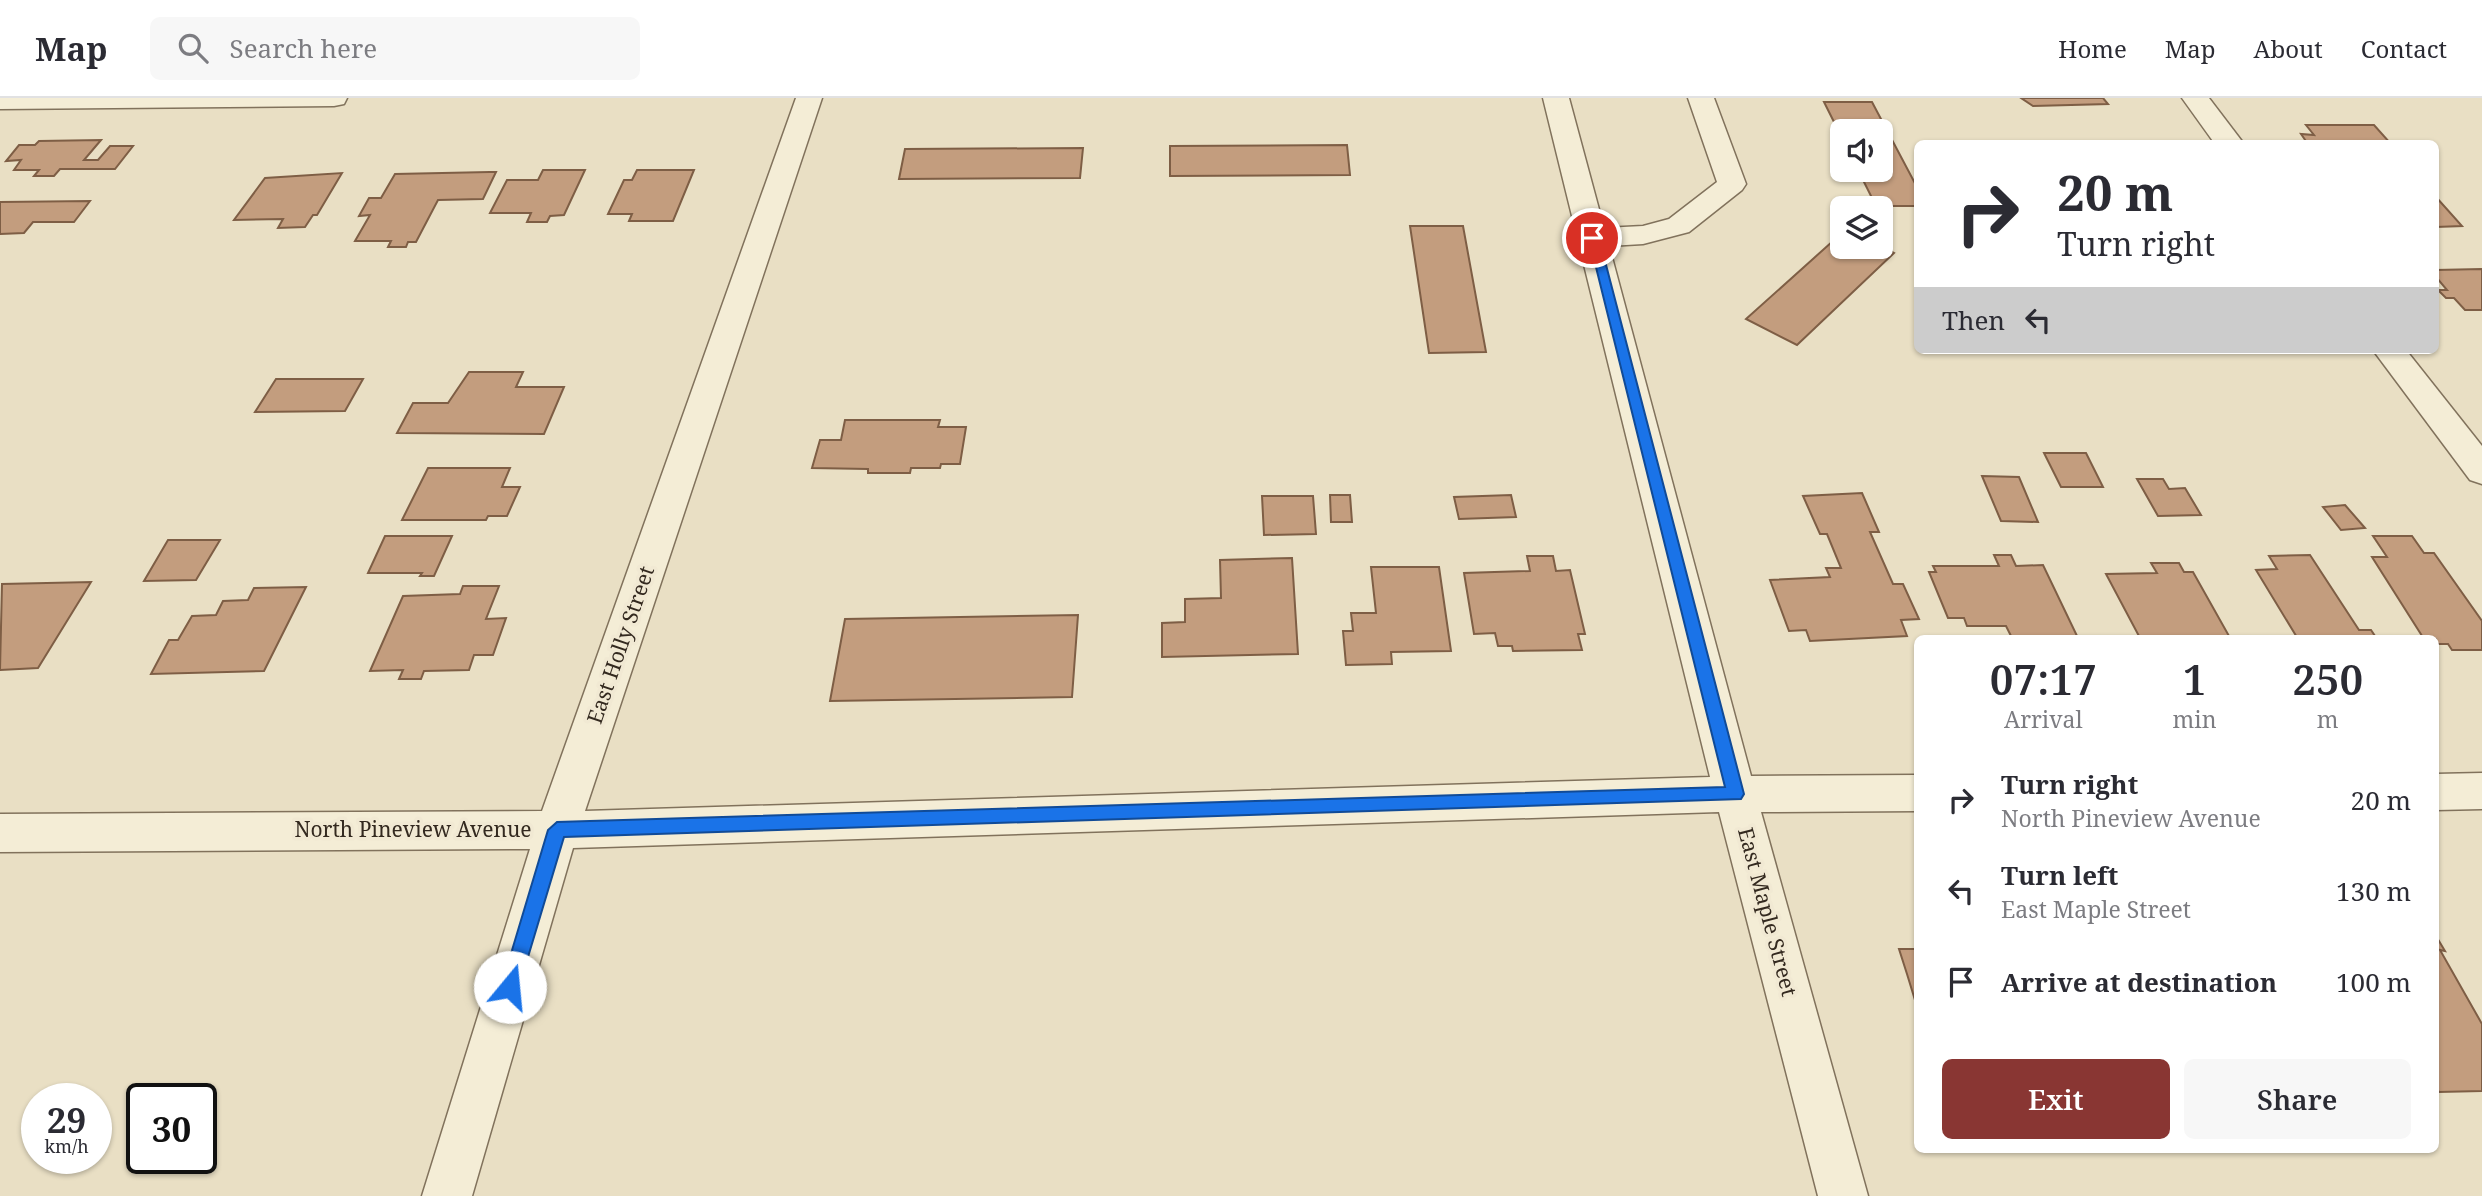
<!DOCTYPE html>
<style>
body{margin:0;font-family:"Noto Serif",serif;background:#f7f7f7;color:#2b2b33;height:100vh;display:flex;flex-direction:column;font-size:26px;white-space:nowrap}
*{box-sizing:border-box;margin:0}
p{font-size:23px;color:#7c7c81}
.icon{flex:none;width:38px;height:38px;fill:none;stroke:currentColor;stroke-width:2;stroke-linecap:round;stroke-linejoin:round}
.map{position:relative;flex:1;overflow:hidden}
.sheet{position:absolute;left:1914px;top:537px;width:525px;height:518px;display:flex;flex-direction:column;background:#fff;border-radius:10px;box-shadow:0 2px 5px #0004}
.sheet>*{flex:none}
.top-card{position:absolute;left:1914px;top:42px;width:525px;height:214px;border-radius:10px;box-shadow:0 2px 5px #0004;background:#fff;color:#2b2b33;overflow:hidden}
.tools{position:absolute;left:1830px;top:21px;display:grid;gap:14px}
.tools a{display:grid;place-items:center;width:63px;height:63px;border-radius:10px;background:#fff;box-shadow:0 2px 5px #0004;font-size:35px}
.speed{position:absolute;left:21px;top:985px;display:flex;gap:14px;font-size:35px;font-weight:700;text-align:center}
.speed>*{display:grid;place-content:center;width:91px;height:91px;border-radius:50%;background:#fff;box-shadow:0 2px 5px #0004;line-height:1}
.speed small{font-size:18px;font-weight:400}
.speed .limit{border:4px solid #111;border-radius:10px;background:#fff;color:#111}
.pin{position:absolute;display:grid;place-items:center;width:60px;height:60px;color:#fff;margin:-30px;border:4px solid #fff;border-radius:50%;box-shadow:0 2px 7px #0007}
.me{position:absolute;width:77px;margin:-38px;rotate:17deg;stroke-linejoin:round;filter:drop-shadow(0 0 5px #0008)}
.turn{display:flex;align-items:center;gap:24px;height:147px;padding:0 28px;font-size:32px}
.turn .icon{width:91px;height:91px;stroke-width:2.5}
.turn b{display:block;font-size:49px;line-height:60px}
.then{display:flex;align-items:center;height:66px;padding:0 28px;background:#0003;gap:14px;font-size:26px}
.eta{display:flex;justify-content:space-evenly;align-items:center;height:119px;text-align:center}
.eta b{font-size:42px;font-weight:600;line-height:49px}
.button{display:flex;gap:14px;margin-top:auto;padding:14px 28px}
.button a{flex:1;height:80px;border-radius:10px;background:#893633;color:#fff;font-size:28px;font-weight:600;line-height:80px;text-align:center}
.button a+a{background:#f7f7f7;color:#2b2b33}
ul{padding:0;list-style:none}
li{display:flex;align-items:center;gap:21px;height:91px;padding:0 28px}
li div{flex:1}
li b{display:block;font-size:26px}
li em{font-style:normal}
header{display:flex;align-items:center;gap:42px;box-sizing:border-box;height:98px;padding:0 35px;background:#fff;border-bottom:2px solid #e1e1e2}
header strong{font-size:33px}
nav{display:flex;gap:38px;margin-inline-start:auto;font-size:24px}
.search{width:490px;height:63px;background:#f7f7f7;display:flex;align-items:center;gap:18px;box-sizing:border-box;padding:0 24px;border-radius:10px;color:#7c7c81;font-size:26px}
.map>svg:first-child{display:block}
</style>
<header>
<strong>Map</strong>
<div class="search"><svg class="icon" aria-label="search" viewBox="0 0 24 24"><circle cx="10" cy="10" r="6"/><path d="M15 15l6 6"/></svg>Search here</div>
<nav><a>Home</a><a>Map</a><a>About</a><a>Contact</a></nav>
</header>
<div class="map">
<svg width="2482" height="1098" viewBox="0 0 2482 1098">
<rect width="100%" height="100%" fill="#e9dfc4"/>
<g fill="#c39d7e" stroke="#7e5e45" stroke-width="2">
<path d="M2021,0H2103L2108,6L2033,8Z"/>
<path d="M1824,4H1872L1918,91V108H1876L1858,72H1881V33H1843V42Z"/>
<path d="M2306,27H2374L2391,46H2308L2301,36L2314,37Z"/>
<path d="M101,42L84,62H98L110,48H133L115,71H60L54,78H34L39,72H14L21,62L6,63L19,47H35L39,43Z"/>
<path d="M1347,47L1350,77L1170,78V48Z"/>
<path d="M1083,50L1080,80L899,81L905,51Z"/>
<path d="M543,72H585L564,117L550,118L547,124H527L531,115H490L507,82H538Z"/>
<path d="M637,72H694L673,123H629L632,116H608L624,82H632Z"/>
<path d="M490,74H496L483,101L438,102L416,144H408L406,149H388L391,143H355L370,117L359,118L369,100H381L395,76Z"/>
<path d="M342,75L317,117H313L305,129L278,130L283,121L234,122L265,80Z"/>
<path d="M2436,99L2462,128L2436,129Z"/>
<path d="M90,103L74,124H33L24,135L0,136V104Z"/>
<path d="M1410,128H1463L1486,254L1429,255Z"/>
<path d="M1843,134V149L1881,148L1894,155L1797,247L1746,221Z"/>
<path d="M2482,171V212H2465L2454,200H2446L2438,192H2447L2436,179V172Z"/>
<path d="M469,274H523L516,289H564L544,336L397,335L413,305H448Z"/>
<path d="M276,281H363L345,313L255,314Z"/>
<path d="M845,322H940L938,329H966L960,366H941L940,370H911L910,375H868V371L812,370L820,342H841Z"/>
<path d="M2044,355H2086L2103,389H2061Z"/>
<path d="M428,370H510L502,389H520L507,418H488L486,422H402Z"/>
<path d="M1982,378L2019,379L2038,424L2001,423Z"/>
<path d="M2137,381H2163L2169,391L2185,390L2201,417L2158,418Z"/>
<path d="M1862,395L1879,434H1870L1893,486H1903L1919,521L1901,522L1907,538L1810,543L1806,532L1789,533L1770,482L1830,479L1826,470H1841L1827,436H1820L1803,398Z"/>
<path d="M1330,397H1350L1352,424H1331Z"/>
<path d="M1511,397L1516,419L1459,421L1454,399Z"/>
<path d="M1262,398H1313L1316,436L1264,437Z"/>
<path d="M2345,407L2365,430L2341,432L2323,409Z"/>
<path d="M385,438H452L434,478H420L422,475H368Z"/>
<path d="M2373,438H2412L2424,455H2434L2482,523V552H2452L2448,546H2436V541H2424L2372,459H2387Z"/>
<path d="M168,442H220L196,482L144,483Z"/>
<path d="M1994,457H2011L2016,468L2043,467L2078,540H2012L2006,528H1967L1964,520H1948L1929,474H1936L1933,468H1999Z"/>
<path d="M2310,457L2359,532H2371L2377,541H2298L2256,472L2277,471L2269,458Z"/>
<path d="M1527,458H1553L1556,473L1570,472L1585,536H1578L1582,552L1513,553L1512,548H1498L1495,535L1474,536L1464,475L1530,473Z"/>
<path d="M1292,460L1298,556L1162,559V525L1185,524V501L1221,500L1220,462Z"/>
<path d="M2151,465H2179L2184,474H2193L2229,538L2140,540L2106,476L2157,475Z"/>
<path d="M1371,469H1439L1451,553L1391,554L1392,566L1346,567L1343,533H1353L1351,515H1376Z"/>
<path d="M91,484L38,570L0,572L2,486Z"/>
<path d="M463,488H499L486,521L506,520L493,557H474L469,572L424,573L421,581H399L403,572L370,573L403,498L460,496Z"/>
<path d="M306,489L264,573L151,576L169,542H178L192,518L216,517L223,503L248,502L254,490Z"/>
<path d="M1078,517L1072,599L830,603L845,521Z"/>
<path d="M2436,838L2445,853L2440,852L2482,926V993L2439,994L2436,989Z"/>
<path d="M1899,851H1918V912L1907,876Z"/>
</g>
<g fill="none" stroke-linecap="round" stroke-linejoin="round">
<defs>
<g id="minor">
<path d="M0,0H347L344,6L334,8L0,11Z"/>
<path d="M796,0H822L585,713L1710,679L1543,0H1569L1604,130L1643,128L1669,121L1717,84L1688,0H1714L1746,86L1742,92L1689,134L1643,146L1609,148L1751,678L1918,677V713L1761,714L1868,1098H1818L1719,714L573,750L472,1098H422L530,751L0,754V716L542,713Z"/>
<path d="M2182,0H2209L2244,46H2215Z"/>
<path d="M2373,252H2406L2482,348V386L2470,382Z"/>
<path d="M2482,675V711L2436,712V676Z"/>
</g>
</defs>
<use href="#minor" stroke="#81725c" stroke-width="3"/>
<use href="#minor" fill="#f4edd6" fill-rule="evenodd"/>
</g>
<path fill="#1a73e8" stroke="#114b97" stroke-width="2" d="M1588,137L1599,140L1744,696L1741,701L564,739L519,889L517,895L510,898L503,895L501,889L548,732L557,724L1725,689Z"/>
<g text-anchor="middle" stroke-width="7" stroke-linejoin="round" paint-order="stroke">
<g font-size="21" fill="#33291f" stroke="#f1e9d3">
<text transform="translate(621 547) rotate(-71)" y="7">East Holly Street</text>
<text x="413" y="739">North Pineview Avenue</text>
<text transform="translate(1767 814) rotate(75)" y="7">East Maple Street</text>
</g>
</g>
</svg>
<div class="tools">
<a><svg class="icon" aria-label="sound" viewBox="0 0 24 24"><path d="M4 9h4l5-4v14l-5-4H4zM17 9q2 3 0 6"/></svg></a>
<a><svg class="icon" aria-label="layers" viewBox="0 0 24 24"><path d="M12 4l9 5-9 5-9-5zM3 14l9 5 9-5"/></svg></a>
</div>
<div class="speed"><div>29<small>km/h</small></div><div class="limit">30</div></div>
<div class="pin" style="left:1592px;top:140px;background:#d93025"><svg class="icon" aria-label="arrive" viewBox="0 0 24 24"><path d="M6 21V4h12l-3 4 3 4H6"/></svg></div>
<svg class="me" style="left:510px;top:889px" viewBox="-20 -20 40 40"><circle r="19" fill="#fff"/><path d="M0-13L10 11 0 6-10 11z" fill="#1a73e8"/></svg>
<div class="top-card">
<div class="turn"><svg class="icon" aria-label="right" viewBox="0 0 24 24"><path d="M7 20v-9h11M14 6l5 5-5 5"/></svg><div><b>20 m</b>Turn right</div></div>
<div class="then">Then<svg class="icon" aria-label="left" viewBox="0 0 24 24"><path d="M17 20v-9H6M10 6l-5 5 5 5"/></svg></div>
</div>
<section class="sheet">
<div class="eta">
<div><b>07:17</b><p>Arrival</p></div>
<div><b>1</b><p>min</p></div>
<div><b>250</b><p>m</p></div>
</div>
<ul>
<li><svg class="icon" aria-label="right" viewBox="0 0 24 24"><path d="M7 20v-9h11M14 6l5 5-5 5"/></svg><div><b>Turn right</b><p>North Pineview Avenue</p></div><em>20 m</em></li>
<li><svg class="icon" aria-label="left" viewBox="0 0 24 24"><path d="M17 20v-9H6M10 6l-5 5 5 5"/></svg><div><b>Turn left</b><p>East Maple Street</p></div><em>130 m</em></li>
<li><svg class="icon" aria-label="arrive" viewBox="0 0 24 24"><path d="M6 21V4h12l-3 4 3 4H6"/></svg><div><b>Arrive at destination</b></div><em>100 m</em></li>
</ul>
<div class="button"><a>Exit</a><a>Share</a></div>
</section>
</div>
